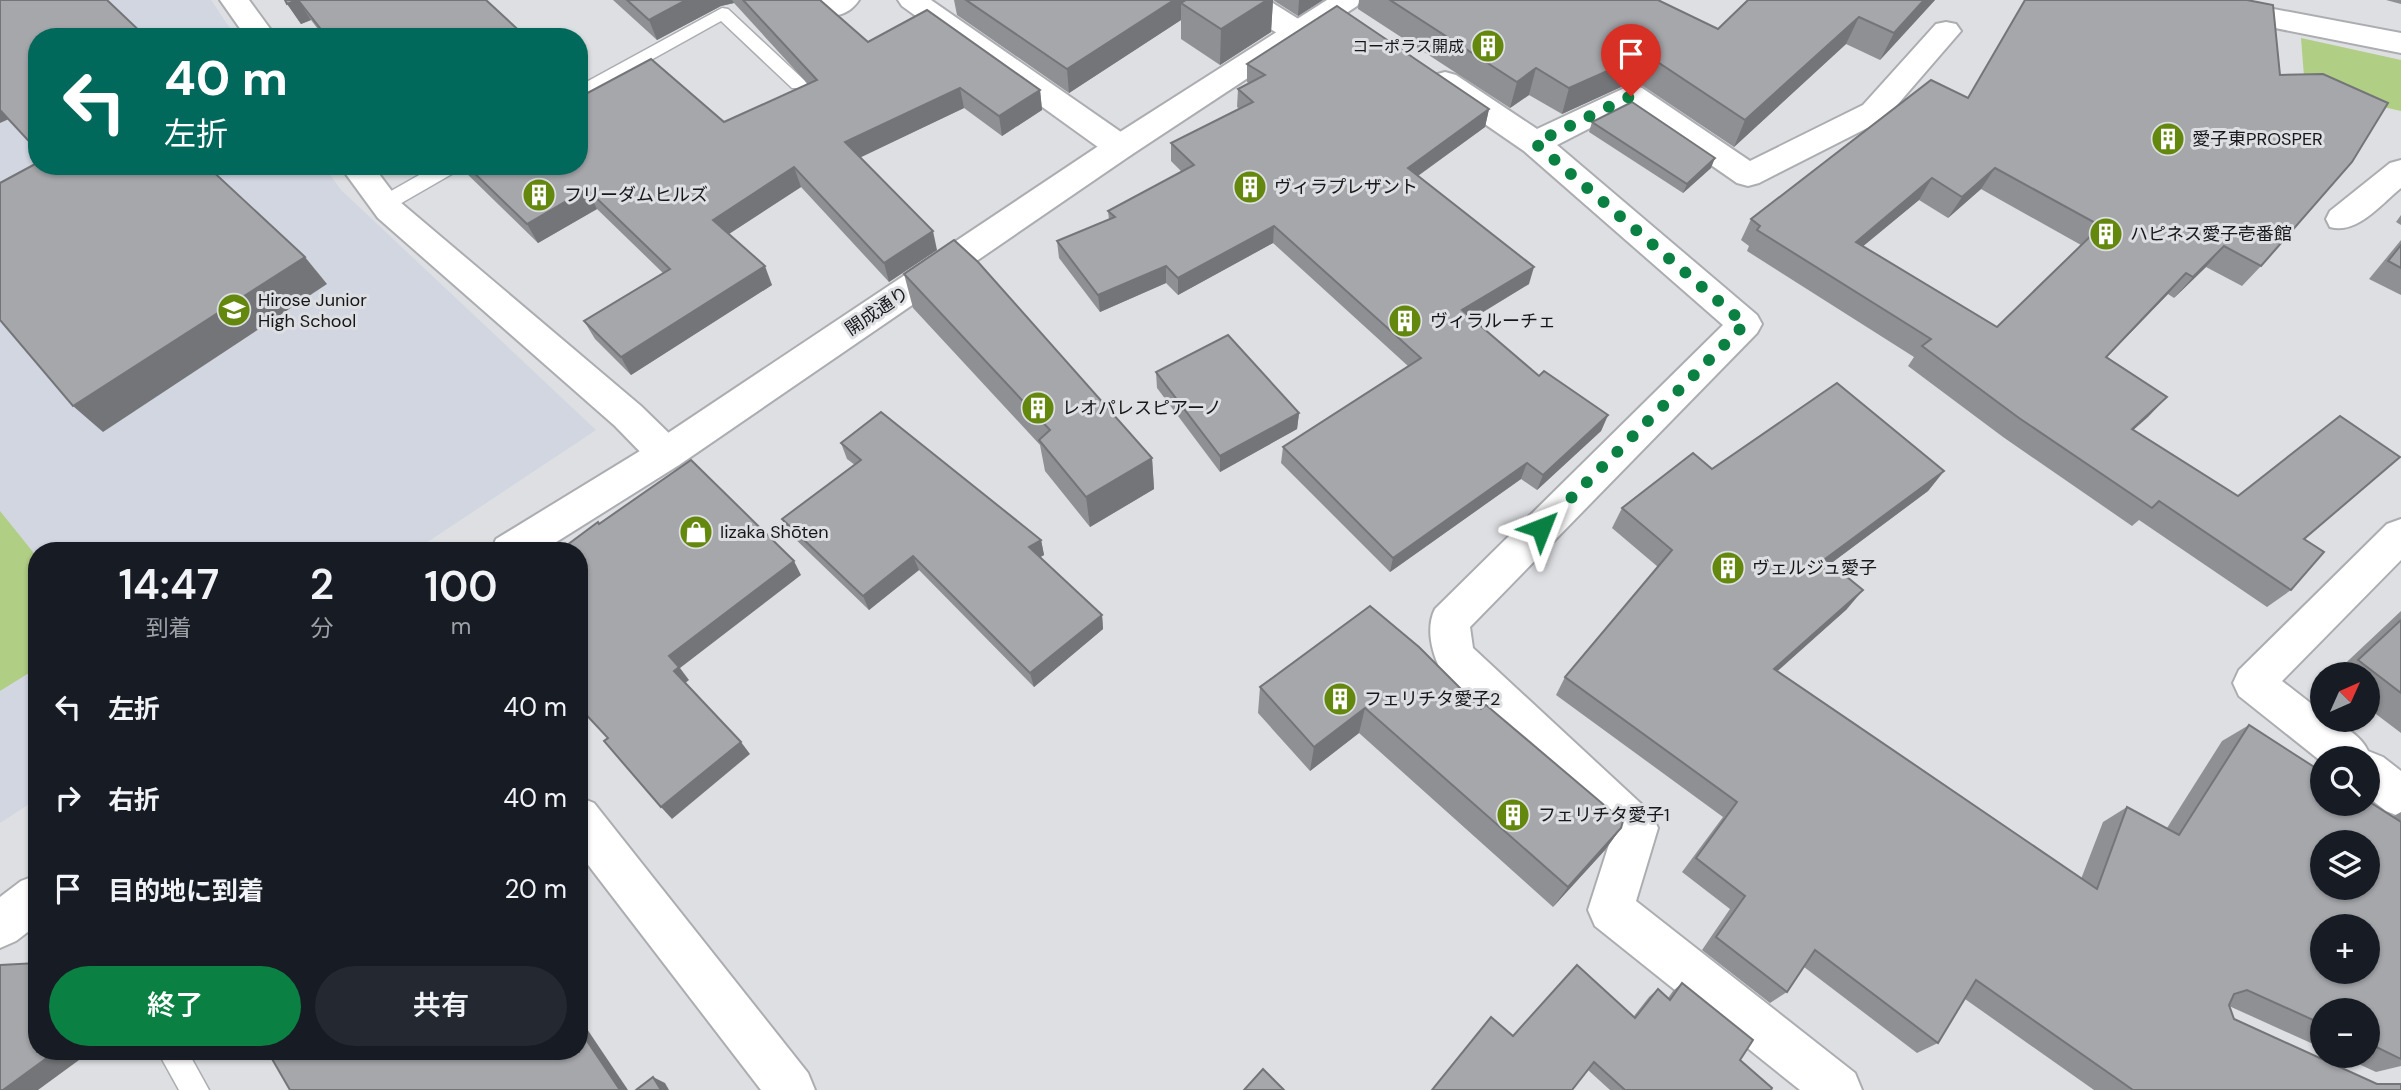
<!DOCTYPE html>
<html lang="ja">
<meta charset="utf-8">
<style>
body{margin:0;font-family:"DM Sans","Noto Sans JP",sans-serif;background:#242831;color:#f1f3f6;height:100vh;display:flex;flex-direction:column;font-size:26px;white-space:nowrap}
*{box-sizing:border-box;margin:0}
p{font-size:23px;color:#9ea1a6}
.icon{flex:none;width:38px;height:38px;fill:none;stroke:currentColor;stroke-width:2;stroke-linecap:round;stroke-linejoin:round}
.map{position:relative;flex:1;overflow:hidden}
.sheet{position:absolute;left:28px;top:542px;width:560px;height:518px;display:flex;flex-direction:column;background:#171b24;border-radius:28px;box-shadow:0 2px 5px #0004}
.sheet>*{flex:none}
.hud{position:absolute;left:28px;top:28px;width:560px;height:147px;border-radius:28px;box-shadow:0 2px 5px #0004;background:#00695c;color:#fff;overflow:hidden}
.needle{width:46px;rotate:45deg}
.buttons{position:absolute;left:2310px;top:662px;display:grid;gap:14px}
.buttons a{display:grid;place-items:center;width:70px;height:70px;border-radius:50%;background:#171b24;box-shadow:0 2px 5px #0004;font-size:35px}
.pin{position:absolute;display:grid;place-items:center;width:60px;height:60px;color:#fff;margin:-72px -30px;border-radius:50% 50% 50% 0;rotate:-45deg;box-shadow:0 0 7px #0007}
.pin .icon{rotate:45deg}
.me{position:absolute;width:77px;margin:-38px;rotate:45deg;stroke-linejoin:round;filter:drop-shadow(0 0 5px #0008)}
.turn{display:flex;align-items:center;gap:24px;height:147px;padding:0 21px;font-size:32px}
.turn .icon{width:91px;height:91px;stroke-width:2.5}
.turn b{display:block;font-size:49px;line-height:60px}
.eta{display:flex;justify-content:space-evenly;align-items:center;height:119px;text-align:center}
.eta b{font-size:42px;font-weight:600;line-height:49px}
.action{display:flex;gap:14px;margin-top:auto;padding:14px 21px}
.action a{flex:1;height:80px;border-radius:42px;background:#0b8043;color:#fff;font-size:28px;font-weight:600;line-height:80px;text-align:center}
.action a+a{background:#242831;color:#f1f3f6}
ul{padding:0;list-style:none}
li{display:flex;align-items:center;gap:21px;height:91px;padding:0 21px}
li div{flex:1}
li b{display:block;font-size:26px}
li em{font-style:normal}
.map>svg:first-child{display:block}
</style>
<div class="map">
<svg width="2401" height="1090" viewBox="0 0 2401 1090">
<rect width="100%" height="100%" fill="#dddfe2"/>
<path fill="#d2d6e1" d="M0,0H211L236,37H37V166H324L341,190L596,430L414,551H37V799L0,823Z"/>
<g fill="#b0ce84">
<path d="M2301,38L2401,60V111L2305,89Z"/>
<path d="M0,511L37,557V668L0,691Z"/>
</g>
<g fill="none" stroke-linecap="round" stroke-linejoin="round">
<defs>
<g id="service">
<path d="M722,8L728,9L804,80L807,84L804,88H792L721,21L579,100V86Z"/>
<path d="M435,166H459L457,171L391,209H377L374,204L377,199Z"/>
<path d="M158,1052H188L209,1090H179Z"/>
</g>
<g id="minor">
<path d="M220,0H249L276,37H246Z"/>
<path d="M807,0H859C845,21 820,20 807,0Z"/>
<path d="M898,0H931L1131,139L1136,147L1131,155L1120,158L1109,155L902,6Z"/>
<path d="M1234,0H1268L1308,25L1313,32L1308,39C1284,45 1258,19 1238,6Z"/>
<path d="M2165,0H2226L2401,33V53L2179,9L2169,6Z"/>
<path d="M1946,22L1956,24L1961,31L1885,119L1759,183L1748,186L1737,183L1629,108L1557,145L1757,315L1762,324L1757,333L1470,627L1473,648L1651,813L1658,828L1636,901L1855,1073L1862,1090H1800L1595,926L1588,910L1612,835L1440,669C1431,650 1426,627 1435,609L1723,325L1524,151L1434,89L1430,82L1434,75L1445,72L1456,75L1537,129L1631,85L1642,88L1750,161L1863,105L1936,24Z"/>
<path d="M2401,160V188C2381,204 2357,235 2330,227L2326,219L2330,211L2390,163Z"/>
<path d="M340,166H373L400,202L641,406L679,443L684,454L679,465L666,469L653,465L615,426L378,218Z"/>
<path d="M2401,519V560L2282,681L2322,712V719C2338,719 2362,737 2368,751L2383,757L2401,771V817L2386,811L2368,797V758H2322V762L2239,696L2233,683L2239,670L2387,524Z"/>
<path d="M579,797L594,803L808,1073L815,1090H761L579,853Z"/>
</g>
<g id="tertiary">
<path d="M1327,0H1361L1357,6L1131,155L679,465L542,551H491L496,539L653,443L1109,139Z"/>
<path d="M37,875V925L16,941L0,948V897L21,881Z"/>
</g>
</defs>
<use href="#service" stroke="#acadb1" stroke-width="3"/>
<use href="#minor" stroke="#acadb1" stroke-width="4"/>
<use href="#tertiary" stroke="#acadb1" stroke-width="4"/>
<use href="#service" fill="#fff" fill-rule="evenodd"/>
<use href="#minor" fill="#fff" fill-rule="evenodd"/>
<use href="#tertiary" fill="#fff" fill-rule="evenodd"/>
</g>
<g fill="#8f9093" fill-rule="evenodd">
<path d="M285,0L526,37H324L311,20L301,24Z"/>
<path d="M613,0H820L868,42L1040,90L1042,110L1002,136L964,108L860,157L937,250L889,282L801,187L729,234L772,285L631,375L595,339L584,321L663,273L597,209L538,243L459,166H579L582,96L724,122L808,84L734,3L721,6L657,40Z"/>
<path d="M954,0H1273L1271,32L1220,65L1181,39V20L1069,93L957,15Z"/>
<path d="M1273,0H1323L1298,16Z"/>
<path d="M1359,0H1658L1718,29L1935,0L1880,60L1846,44L1734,147L1643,86L1632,82L1562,114L1529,95L1510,108L1358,9Z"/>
<path d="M2386,0H2401V4Z"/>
<path d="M1247,64L1489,109L1485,127L1418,176L1529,284L1472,319L1539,376L1608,415L1601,431L1537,490L1521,479L1390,572L1281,463L1283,447L1408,366L1273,243L1178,295L1166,283L1100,312L1059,258L1057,241L1109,220L1108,211L1182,172L1171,161V143L1240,109L1237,107L1238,89L1249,83L1247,82Z"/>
<path d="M1931,80L2261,266L2242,286L2206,267L2174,298L2168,294L2107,357L2167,397L2133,430L2304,539L2291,590L2267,607L2139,520L2132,526L2003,437L1908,366L1914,357L1747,251L1749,246L1741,240L1751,219ZM1981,189L2081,245L1997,327L1863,246L1919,200L1948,218Z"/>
<path d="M1592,122L1711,168L1683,193L1589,132Z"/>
<path d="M2401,215V225L2396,222Z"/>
<path d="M2401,240V295L2369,279Z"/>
<path d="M904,274L1152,458L1154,489L1090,527L1045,471L1040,445L913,308Z"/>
<path d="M1156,372L1299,413L1297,429L1220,472L1157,388Z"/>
<path d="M841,443L1041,540L1044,555L1040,557L1102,615L1103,629L1034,687L919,570L869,610L790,534L782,519L855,465L847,459Z"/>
<path d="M1712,469L1944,471L1928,491L1830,564L1847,609L1777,671L2081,879L2103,822L2127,807L2167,828L2222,741L2249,725L2392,817L2401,812V1066L2376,1072L2339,1055H2368V1010H2322V1048L2229,1006L2234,1019L2377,1084L2401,1090H2094L1965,999L1938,1043L1917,1053L1804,967L1787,992L1770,1003L1702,950L1730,909L1682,872L1723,817L1556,695L1565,677L1658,567L1612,528L1622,508Z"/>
<path d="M2401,611V733L2368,708V674H2334Z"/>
<path d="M1260,687L1481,709L1621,828L1605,850L1553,907L1359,733L1310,771L1258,713Z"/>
<path d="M1682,983L1740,1060L1771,1090H1610L1588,1070L1513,1036L1634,1016L1649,997L1658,989L1668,998L1673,991Z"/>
</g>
<g fill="#747578">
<path d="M298,0L311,20L301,24L287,4Z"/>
<path d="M686,0H732L734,3L721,6L657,40L649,20Z"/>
<path d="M1174,0H1202L1181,3V20L1069,93L1067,69Z"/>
<path d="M1267,0H1273L1271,32L1220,65L1221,29Z"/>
<path d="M1299,0H1323L1298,16Z"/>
<path d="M1924,0H1935L1880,60L1894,33Z"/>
<path d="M1859,17L1846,44L1734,147L1745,120Z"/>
<path d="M1641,56L1632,82L1562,114L1569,88Z"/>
<path d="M1536,68L1529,95L1510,108L1517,82Z"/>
<path d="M960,88L964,108L851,162L845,142Z"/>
<path d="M1040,90L1042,110L1002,136L999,116Z"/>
<path d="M0,109L9,119L0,123Z"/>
<path d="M1489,109L1485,127L1405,185L1408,168Z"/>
<path d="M1715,158L1711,168L1683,193L1687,184Z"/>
<path d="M794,167L801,187L721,239L713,220Z"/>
<path d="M1995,168L1981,189L1948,218L1962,197Z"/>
<path d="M1932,178L1919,200L1844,262L1856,242Z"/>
<path d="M587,189L597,209L538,243L527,224Z"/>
<path d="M1274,226L1273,243L1178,295V278Z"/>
<path d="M933,231L937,250L889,282L884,263Z"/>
<path d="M2224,246L2206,267L2174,298L2193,277Z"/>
<path d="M305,257L327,284L103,432L73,406Z"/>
<path d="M765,266L772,285L631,375L621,357Z"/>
<path d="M1166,266V283L1100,312L1098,295Z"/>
<path d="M1534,267L1529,284L1458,327L1462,310Z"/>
<path d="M2186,273L2168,294L2088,376L2106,357Z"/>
<path d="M2167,397L2148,417L2113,448L2132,429Z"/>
<path d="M1299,413L1297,429L1220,472V456Z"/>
<path d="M1608,415L1601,431L1537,490L1543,475Z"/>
<path d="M1152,458L1154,489L1090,527L1086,497Z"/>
<path d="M1527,463L1521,479L1390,572L1393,558Z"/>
<path d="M1944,471L1928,491L1810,579L1825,559Z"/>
<path d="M1041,540L1044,555L1032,562L1029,547Z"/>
<path d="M913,556L919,570L869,610L863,596Z"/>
<path d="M794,561L801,575L680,668L689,680L684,684L674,671L669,656Z"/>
<path d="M1863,590L1847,609L1760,687L1774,669Z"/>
<path d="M1102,615L1103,629L1034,687L1030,673Z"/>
<path d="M1365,708L1359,733L1310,771L1314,747Z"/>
<path d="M741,742L750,754L672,819L661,807Z"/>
<path d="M1621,828L1605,850L1553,907L1568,887Z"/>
<path d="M579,1017L628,1090H620L579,1029Z"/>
<path d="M55,1052H90L38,1090H3Z"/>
<path d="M653,1077L665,1083L669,1090H661Z"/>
</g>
<g fill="#a6a7ab" stroke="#747578" stroke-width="2" fill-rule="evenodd">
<path d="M0,0H107L146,37H37V150L0,110Z"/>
<path d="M285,0H297L287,4Z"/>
<path d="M298,0H486L526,37H327Z"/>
<path d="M627,0H686L649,20Z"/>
<path d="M743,0H820L868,42L927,10L1040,90L999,116L960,88L845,142L933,231L884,263L794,167L713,220L765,266L621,357L584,321L670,269L587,189L527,224L467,166H579V93L582,96L651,59L724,122L817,80Z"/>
<path d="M966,0H1174L1067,69Z"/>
<path d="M1186,0H1267L1221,29L1181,3Z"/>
<path d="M1390,0H1658L1718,29L1748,0H1924L1894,33L1859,17L1745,120L1653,59L1641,56L1569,88L1536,68L1517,82Z"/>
<path d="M2025,0H2247L2273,5L2280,75L2323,74L2388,103L2352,162L2261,266L2224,246L2193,277L2186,273L2106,357L2167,397L2132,429L2238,496L2340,416L2400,457L2304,539L2324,552L2291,590L2159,501L2152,508L2019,418L1922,346L1931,339L1757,230L1760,226L1751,219L1931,80L1968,98ZM1995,168L2101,226L1997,327L1856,242L1932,178L1962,197Z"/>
<path d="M1337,6L1489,109L1408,168L1534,267L1462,310L1539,376L1544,371L1608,415L1543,475L1527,463L1393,558L1283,447L1421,358L1274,226L1178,278L1166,266L1098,295L1057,241L1115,217L1108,211L1194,165L1171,143L1253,102L1238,89L1265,75L1247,64Z"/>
<path d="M1632,102L1715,158L1687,184L1592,122Z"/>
<path d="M37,163V166H207L305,257L73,406L0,320V183Z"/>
<path d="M954,240L978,262L1152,458L1086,497L1039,440L1050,430L904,274Z"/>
<path d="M2401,245V268L2388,261Z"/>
<path d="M1228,335L1299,413L1220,456L1156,372Z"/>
<path d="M1837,383L1944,471L1825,559L1863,590L1774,669L2097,889L2127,807L2179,835L2249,725L2322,772V803H2368V801L2401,822V1059L2368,1043V1010H2322V1024L2247,990L2234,994L2229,1005L2234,1019L2377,1084H2401V1090H2133L1976,980L1938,1043L1815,950L1787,992L1716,937L1745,896L1696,858L1737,802L1565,677L1672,550L1622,508L1693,453L1712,469ZM2322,842H2368V887H2322ZM2322,926H2368V971H2322Z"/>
<path d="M881,412L1041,540L1029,547L1102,615L1030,673L913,556L863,596L782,519L861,460L841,443Z"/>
<path d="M691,460L794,561L669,656L679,667L674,671L741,742L661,807L604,741L608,738L579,707V551H559L598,522L599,524Z"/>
<path d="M1370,606L1419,647L1481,709L1486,705L1623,821L1621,828L1568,887L1365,708L1314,747L1260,687Z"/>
<path d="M2401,620V693L2358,660Z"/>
<path d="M37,963V1052H55L3,1090H0V965Z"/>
<path d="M1577,965L1635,1018L1658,989L1670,1000L1682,983L1753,1040L1740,1060L1772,1088L1771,1090H1625L1594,1062L1572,1090H1432L1491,1017L1513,1036Z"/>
<path d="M579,1029L620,1090H290L268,1052H579Z"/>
<path d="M1263,1069L1284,1090H1244Z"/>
<path d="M653,1077L661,1090H636Z"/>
</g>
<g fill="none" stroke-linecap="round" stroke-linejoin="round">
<path stroke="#0b8043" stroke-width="12" stroke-dasharray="0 21.6" d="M1541,528L1745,324L1535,143L1631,96"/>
</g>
<defs>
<symbol id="building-disc" viewBox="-11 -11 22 22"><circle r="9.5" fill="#63880d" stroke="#dddfe2"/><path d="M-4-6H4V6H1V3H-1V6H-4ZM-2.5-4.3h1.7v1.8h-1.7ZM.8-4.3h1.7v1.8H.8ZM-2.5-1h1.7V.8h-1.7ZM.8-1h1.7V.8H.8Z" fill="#fff"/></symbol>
<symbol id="school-disc" viewBox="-11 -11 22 22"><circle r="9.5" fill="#63880d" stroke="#dddfe2"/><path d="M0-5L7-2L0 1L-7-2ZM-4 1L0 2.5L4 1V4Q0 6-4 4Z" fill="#fff"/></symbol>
<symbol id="shop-disc" viewBox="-11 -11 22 22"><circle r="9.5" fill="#63880d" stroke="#dddfe2"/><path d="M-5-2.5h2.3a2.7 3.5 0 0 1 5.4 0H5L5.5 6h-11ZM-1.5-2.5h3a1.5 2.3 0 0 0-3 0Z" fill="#fff"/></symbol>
</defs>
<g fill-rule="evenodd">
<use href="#building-disc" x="1469" y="27" width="38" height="38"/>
<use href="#building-disc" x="2149" y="120" width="38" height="38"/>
<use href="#building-disc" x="1231" y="168" width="38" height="38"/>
<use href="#building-disc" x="520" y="176" width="38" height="38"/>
<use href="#building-disc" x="2087" y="215" width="38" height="38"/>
<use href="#school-disc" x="215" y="291" width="38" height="38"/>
<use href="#building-disc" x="1386" y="302" width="38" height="38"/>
<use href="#building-disc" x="1019" y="389" width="38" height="38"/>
<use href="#shop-disc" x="677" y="513" width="38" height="38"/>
<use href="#building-disc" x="1709" y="549" width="38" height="38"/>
<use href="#building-disc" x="1321" y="680" width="38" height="38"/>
<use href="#building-disc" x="1494" y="796" width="38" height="38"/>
</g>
<g text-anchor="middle" stroke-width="6" stroke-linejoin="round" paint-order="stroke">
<g font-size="16" fill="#171719" stroke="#dddfe2" text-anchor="end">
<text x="1464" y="52">コーポラス開成</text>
</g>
<g font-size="18" fill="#171719" stroke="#dddfe2" text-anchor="start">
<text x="2192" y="145">愛子東PROSPER</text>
<text x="1274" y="193">ヴィラプレザント</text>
<text x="564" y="201">フリーダムヒルズ</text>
<text x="2130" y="240">ハピネス愛子壱番館</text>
<text x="258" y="306">Hirose Junior<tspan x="258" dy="21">High School</tspan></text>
<text x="1430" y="327">ヴィラルーチェ</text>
<text x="1062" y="414">レオパレスピアーノ</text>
<text x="720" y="538">Iizaka Shōten</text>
<text x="1752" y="574">ヴェルジュ愛子</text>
<text x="1364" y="705">フェリチタ愛子2</text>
<text x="1538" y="821">フェリチタ愛子1</text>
</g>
<g font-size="18" fill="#171719" stroke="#dddfe2">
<text transform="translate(877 311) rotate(-34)" y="6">開成通り</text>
</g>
</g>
</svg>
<div class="buttons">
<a><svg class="needle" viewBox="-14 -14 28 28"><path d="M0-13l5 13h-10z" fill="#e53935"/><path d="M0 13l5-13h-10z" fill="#9ea1a6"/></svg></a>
<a><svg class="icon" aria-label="search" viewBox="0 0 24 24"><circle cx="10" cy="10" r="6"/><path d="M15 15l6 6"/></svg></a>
<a><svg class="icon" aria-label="layers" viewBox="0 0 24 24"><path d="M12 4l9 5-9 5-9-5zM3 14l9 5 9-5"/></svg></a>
<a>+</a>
<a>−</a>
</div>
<div class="pin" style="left:1631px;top:96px;background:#d93025"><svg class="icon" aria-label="arrive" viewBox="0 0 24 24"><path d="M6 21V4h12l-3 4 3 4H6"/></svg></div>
<svg class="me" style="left:1541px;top:528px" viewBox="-20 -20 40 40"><path d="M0-17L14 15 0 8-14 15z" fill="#0b8043" stroke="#fff" stroke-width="4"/></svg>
<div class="hud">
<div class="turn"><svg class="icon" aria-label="left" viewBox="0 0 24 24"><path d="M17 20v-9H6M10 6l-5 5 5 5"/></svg><div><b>40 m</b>左折</div></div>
</div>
<section class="sheet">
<div class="eta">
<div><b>14:47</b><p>到着</p></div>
<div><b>2</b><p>分</p></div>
<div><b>100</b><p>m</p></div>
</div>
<ul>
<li><svg class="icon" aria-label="left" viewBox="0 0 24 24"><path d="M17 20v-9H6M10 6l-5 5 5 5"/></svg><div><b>左折</b></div><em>40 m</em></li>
<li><svg class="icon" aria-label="right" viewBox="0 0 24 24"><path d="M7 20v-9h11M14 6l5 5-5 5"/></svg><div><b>右折</b></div><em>40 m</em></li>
<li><svg class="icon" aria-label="arrive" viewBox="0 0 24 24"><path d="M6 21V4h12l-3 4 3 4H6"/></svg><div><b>目的地に到着</b></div><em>20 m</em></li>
</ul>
<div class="action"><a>終了</a><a>共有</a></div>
</section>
</div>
